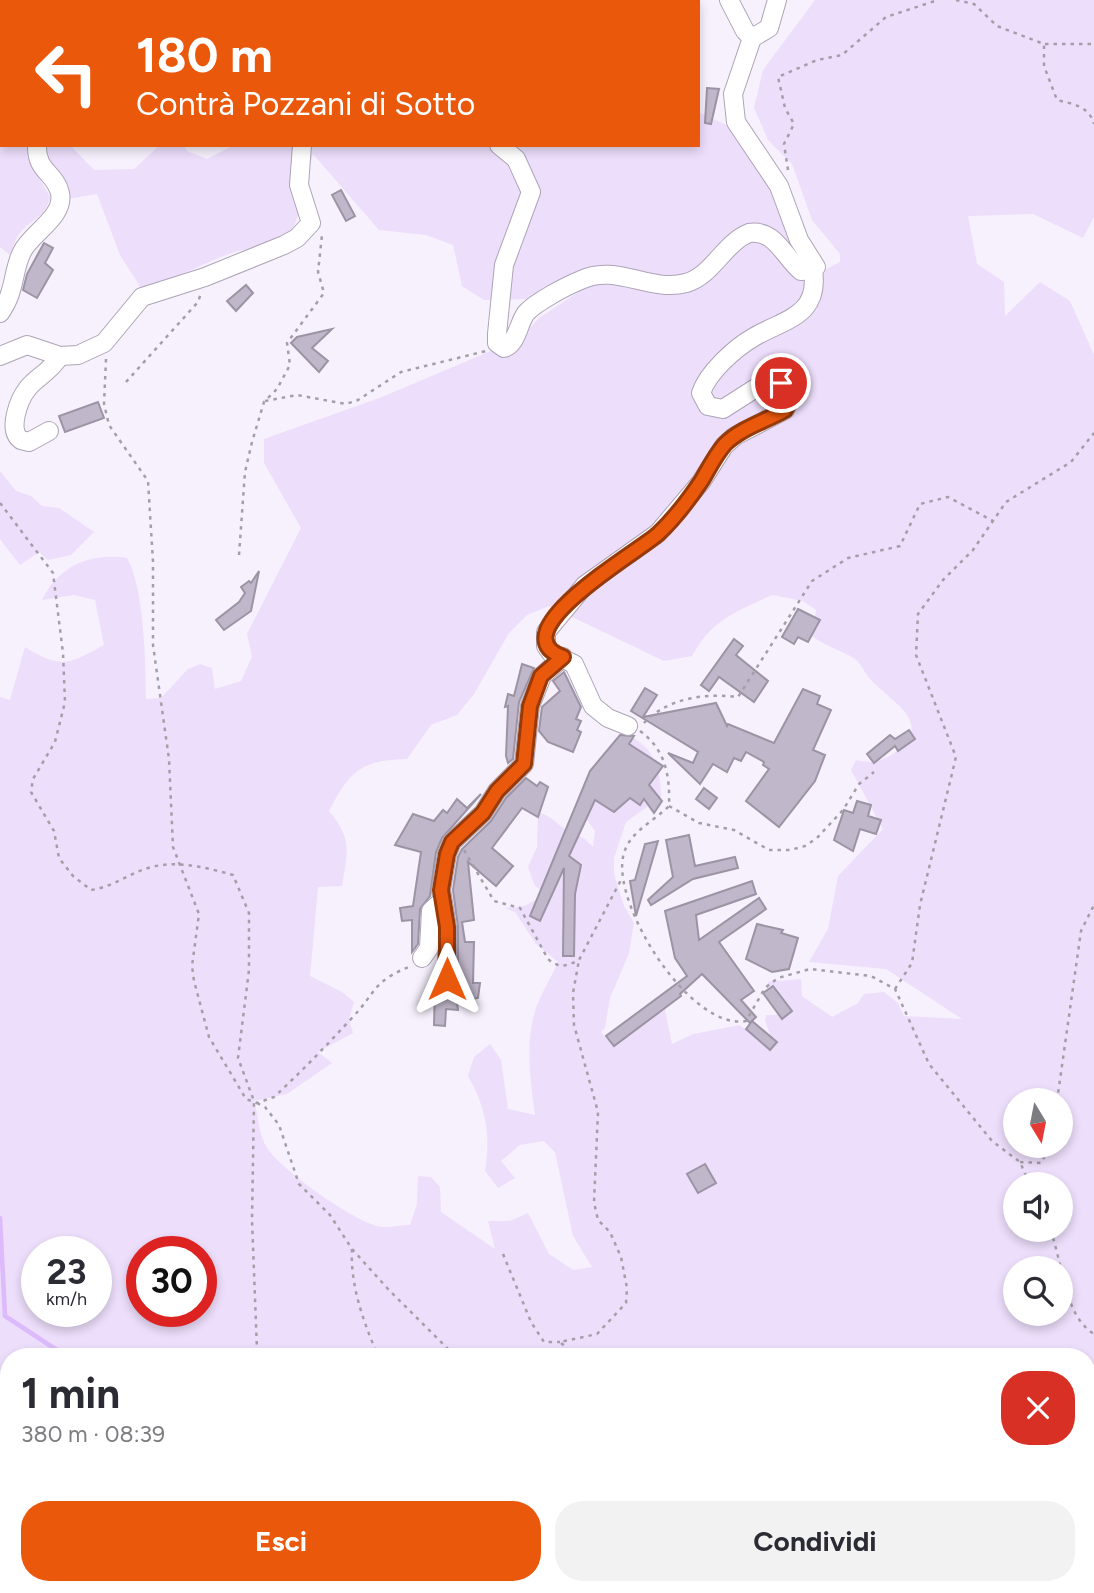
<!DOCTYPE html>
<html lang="it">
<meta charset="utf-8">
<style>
body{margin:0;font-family:Figtree,sans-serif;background:#f2f2f3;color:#2b2b33;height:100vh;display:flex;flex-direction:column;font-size:26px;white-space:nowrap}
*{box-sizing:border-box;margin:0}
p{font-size:23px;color:#7c7c81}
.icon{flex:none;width:38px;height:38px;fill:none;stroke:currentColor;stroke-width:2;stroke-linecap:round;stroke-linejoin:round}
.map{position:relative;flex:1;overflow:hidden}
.drawer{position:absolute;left:0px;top:1348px;width:1096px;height:247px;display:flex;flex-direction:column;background:#fff;border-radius:28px 28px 0 0;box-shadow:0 4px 10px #0003}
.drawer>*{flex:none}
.banner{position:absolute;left:0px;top:0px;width:700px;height:147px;box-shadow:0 4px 10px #0003;background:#ea580c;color:#fff;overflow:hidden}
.needle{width:46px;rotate:170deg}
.tools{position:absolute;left:1003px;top:1088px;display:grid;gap:14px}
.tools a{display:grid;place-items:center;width:70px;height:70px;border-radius:50%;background:#fff;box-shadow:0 4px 10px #0003;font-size:35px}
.speed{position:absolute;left:21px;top:1236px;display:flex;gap:14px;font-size:35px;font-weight:700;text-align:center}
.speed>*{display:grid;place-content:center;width:91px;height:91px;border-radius:50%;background:#fff;box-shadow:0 4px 10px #0003;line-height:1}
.speed small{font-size:18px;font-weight:400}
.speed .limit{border:10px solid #d22;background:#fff;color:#111}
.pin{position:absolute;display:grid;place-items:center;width:60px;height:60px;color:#fff;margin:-30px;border:4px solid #fff;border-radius:50%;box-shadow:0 2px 7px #0007}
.me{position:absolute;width:77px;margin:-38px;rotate:0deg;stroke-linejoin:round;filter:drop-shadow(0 0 5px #0008)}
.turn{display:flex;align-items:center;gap:24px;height:147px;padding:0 21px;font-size:32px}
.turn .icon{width:91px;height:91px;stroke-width:2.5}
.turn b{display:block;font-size:49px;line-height:60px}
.round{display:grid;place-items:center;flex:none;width:74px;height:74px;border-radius:28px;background:#f2f2f3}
.headline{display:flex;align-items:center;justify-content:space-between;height:119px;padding:0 21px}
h1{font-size:42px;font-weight:700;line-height:52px}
.primary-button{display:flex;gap:14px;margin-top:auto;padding:14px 21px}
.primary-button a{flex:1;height:80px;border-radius:28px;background:#ea580c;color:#fff;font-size:28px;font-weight:700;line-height:80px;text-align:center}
.primary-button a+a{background:#f2f2f3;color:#2b2b33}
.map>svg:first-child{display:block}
</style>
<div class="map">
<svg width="1094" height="1593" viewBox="0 0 1094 1593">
<rect width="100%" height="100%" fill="#f7f1fd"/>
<g fill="#eddefb" fill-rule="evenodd">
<path d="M215,0H621L622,2H208Z"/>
<path d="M815,0H1094V217L1083,238L1033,214L968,216L977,264L1004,282L1005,316L1040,282L1070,301L1094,355V1593H0V697L10,700L25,647C61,669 68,665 104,645L95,600L74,595L42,600C58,566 91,552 127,558C144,587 146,664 146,699L161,698L188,669L200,664L212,668L215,689L241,681L252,657L247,634L301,528L264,463V439L382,397L521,338L539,318L589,285L689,284L730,252L758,236L813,276L840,262V254L812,220L792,164L768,140L754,108L763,70ZM772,595L803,601L816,610L812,636C825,646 841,650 855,659C862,664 865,675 872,681C893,703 933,722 897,751C884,761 872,764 856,760L851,770L883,829L838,876L828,929L809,962L886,969L962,1019L904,1016L898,1003L884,992L864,994L858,1003L832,1017L802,996L801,979L767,982L785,1007L776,1015H766L765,1020L771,1038L765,1046L740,1025L693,1034L672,1044L663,1001L608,1041L601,1032L605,1028L610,998L629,953L634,923L624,906L614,874V858L626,822L661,797C660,770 657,752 632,737L582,813L595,831L593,847C583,836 581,837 569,831C556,825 556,818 538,812L537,847L528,867L535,886L546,894L525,906L505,908L515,912L536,944L558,962C553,974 546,985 541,996C523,1033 530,1076 535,1115L508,1109L501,1060L490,1044L474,1057L468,1076C486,1107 491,1135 485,1171L498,1188L515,1178L501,1161L520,1145L544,1141L555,1152L573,1236L592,1267L573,1270L549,1254L528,1213L510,1221H488L495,1249L441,1212L440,1187L431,1177L418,1176L417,1204L410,1225C400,1225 386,1229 377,1226C349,1218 283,1171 267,1148C258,1134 259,1116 254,1101L287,1094L332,1063L318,1052L353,1033L349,1019L354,1002L342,992L310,976L318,887L342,886C348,852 352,838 329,811C350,771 361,760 407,759L431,725L457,715L474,694L509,633L527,615L549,606L664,661L692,656C712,619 736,612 772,595ZM1015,1101H1060V1146H1015ZM1015,1185H1060V1230H1015ZM37,1251H96V1311H37ZM142,1251H201V1311H142ZM1015,1269H1060V1314H1015ZM9,1356H1087V1586H9Z"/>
<path d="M698,112L733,128L755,151L809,266L767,231L680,279L597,270L528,299L484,300L462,286L453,245L426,235L379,230L313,154C308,169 300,222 291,230C274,246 247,247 226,255C197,266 172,281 141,288L120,255L97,194L68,199L33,145H70L94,170L134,169L160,145H184L187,151L207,159L234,145H698Z"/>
<path d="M0,142L2,145H27V157L50,197C46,217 31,219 20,233C15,238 13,248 10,255L0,247Z"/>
<path d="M0,471L16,491L31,496L42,506L59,508L94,532L71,555L48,560L39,552L20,565L0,539Z"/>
</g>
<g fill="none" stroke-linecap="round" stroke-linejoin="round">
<g stroke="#dcbafb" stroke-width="4.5">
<path d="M0,1218L5,1316L66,1356"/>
<path d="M189,1586L197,1593"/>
</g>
</g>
<g fill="#c1b7ca" stroke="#9c93a5" stroke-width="2">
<path d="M707,88L719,89L711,124L705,123Z"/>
<path d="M341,190L355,216L346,221L332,195Z"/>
<path d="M44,243L53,248L45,263L53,270L37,298L23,290L27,274Z"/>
<path d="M246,285L253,293L236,311L227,301Z"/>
<path d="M332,329L312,348L328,361L319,372L291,343L297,337Z"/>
<path d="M98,402L104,418L65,432L59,416Z"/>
<path d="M259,571L251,611L224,630L216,620L239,602L245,593L241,587L249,581L251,583Z"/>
<path d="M798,609L820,620L808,642L798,637L794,644L782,637Z"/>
<path d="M734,639L743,646L736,655L768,681L754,702L719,677L709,691L701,685Z"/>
<path d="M522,664L534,668L519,702L513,759L508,763L506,756L508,706L505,707L508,694L514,696Z"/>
<path d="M564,672L581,707L576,719L581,721L577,730L581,732L573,752L548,742L539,731L542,707L560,691L553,681Z"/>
<path d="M645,688L657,695L643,717L716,703L727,726L728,724L774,743L803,689L820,696L817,704L831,710L813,750L825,755L815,781L779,827L746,801L769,769L763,765L764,762L746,752L741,761L734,758L727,772L713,764L700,784L668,753L693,763L698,752L631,711Z"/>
<path d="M909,730L915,739L898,751L895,746L874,763L867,754L890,735L895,739Z"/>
<path d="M620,735L634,736L629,744L663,766L649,785L662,801L654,813L644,799L640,805L630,798L614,812L595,800L569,856L581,865L575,894L574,956H563L564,868L540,921L530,916L590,771Z"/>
<path d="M526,778L537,786L540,782L548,787L538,817L522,808L492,848L513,866L496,886L468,862L474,920L462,922L465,942H474L473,983H480L478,998L457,1002L458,1010L446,1009L445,1026L434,1025L435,988L437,985L442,989H452L458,980V927L453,890L458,857L462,849L491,821L506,798Z"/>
<path d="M704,788L717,798L709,809L696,799Z"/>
<path d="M481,794L442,838L436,852L430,896L420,909L418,944L412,952V920L402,921L400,908L413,906L421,852L395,845L413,814L434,821L443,810L447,813L457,799L467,808Z"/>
<path d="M857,801L871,805L868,816L881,820L876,834L860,829L853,851L834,840L844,810L853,813Z"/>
<path d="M689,835L695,866L735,857L738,868L693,879L651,905L648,900L673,877L666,840Z"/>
<path d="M658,841L636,916L630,881L635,880L645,844Z"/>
<path d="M752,881L756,894L696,915L699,940L759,898L766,909L719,942L754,991L741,1000L756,1017L750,1023L702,974L680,994L681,996L614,1046L606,1036L687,976L675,958L665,911Z"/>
<path d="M757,924L783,930L781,933L798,938L789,969L772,972L746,959Z"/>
<path d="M773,986L792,1011L782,1019L763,993Z"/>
<path d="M752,1021L777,1042L770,1050L746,1029Z"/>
<path d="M705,1164L716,1183L698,1193L687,1174Z"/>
</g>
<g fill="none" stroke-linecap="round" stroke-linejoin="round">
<defs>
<g id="minor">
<path d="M729,0L745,31L752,38L769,28L777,0"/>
<path d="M221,2L227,0"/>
<path d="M499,145L516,159L531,192L504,265L497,334V343L504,348C517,344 518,324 526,313C536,302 566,286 581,280C616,263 650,293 686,283C713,275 724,243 749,233C775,229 784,257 801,271L813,270"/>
<path d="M0,313C16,291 12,272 22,252C31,233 65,217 60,193C55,172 36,172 37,145"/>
<path d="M0,356L27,345L60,356L78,355L104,343L142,297L205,277L284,245L297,238L311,223L299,185L302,145"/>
<path d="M49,431L29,442L21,440C7,430 19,399 28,388C39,375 48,374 60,356"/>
<path d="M628,726L608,718L593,706L574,664L551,653L546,646V632L585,585L658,533L701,482L724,446L735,436L785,410L794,390L774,381L759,386L723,409L708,406L701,393C708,372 735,348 754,337C785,319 820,316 813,270L816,267L799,240L779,186L736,122L733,94L752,38"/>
<path d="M422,958L429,948L431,911L442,901"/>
<path d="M447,979V927L441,890L447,854L452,842L483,813L497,791L524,764L530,706L542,676L563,657"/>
</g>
</defs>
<use href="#minor" stroke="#ada4b6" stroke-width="20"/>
<g stroke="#a39ea8" stroke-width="2.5" stroke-dasharray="3.5 5" stroke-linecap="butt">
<path d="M470,0V2"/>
<path d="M956,0L974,4L997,26L1044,44V66L1057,100C1073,104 1089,106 1094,124"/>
<path d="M1045,44H1094"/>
<path d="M788,170L784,144L794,124L785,108L778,77L817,60L842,55L886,17L938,0"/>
<path d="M106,359L104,404L109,425L148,481L153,562V645L169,759L173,847L199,914L192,966L194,981L209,1037L246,1099L257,1103L274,1097C301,1072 326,1046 351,1019C377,992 371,982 411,966"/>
<path d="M126,382L198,302L201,293"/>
<path d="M265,401L297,395L346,404L358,400L401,372L486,351"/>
<path d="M0,503L53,573L63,653L65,702L55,742L33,779L31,792L54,831L59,858L73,876L91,890C114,887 130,872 152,867C178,860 208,868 233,875L249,913V970L238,1058L254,1101L252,1220L257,1350L260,1356"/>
<path d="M239,555L245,472L252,442L264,402L277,389L290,365L287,343L324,293L318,272L322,235"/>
<path d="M644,723C667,698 705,693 738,697L812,581L848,558L900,546L920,504L948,497L993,521"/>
<path d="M640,731C666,750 670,776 669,806C652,823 628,832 623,857C613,907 691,1031 746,1021L765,988L778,978L810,969L871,976L895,989L929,1064L992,1141L1020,1162L1030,1185"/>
<path d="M669,806L699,823L734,830L769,850H790L805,846L817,838L843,810L859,784L874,772"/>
<path d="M464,850L494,901L520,908L548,959C559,969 567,966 579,960L622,878"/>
<path d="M895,989L912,963L920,905L956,757L916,655L918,614L943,580L973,550L1006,502L1071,462L1094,433"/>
<path d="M1057,1101L1081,931L1094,905"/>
<path d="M257,1103L265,1107L279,1125L299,1184L330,1215L352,1249L388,1289L455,1356"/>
<path d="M1020,1162L1041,1163L1050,1146"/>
<path d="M1050,1230C1063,1261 1063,1315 1094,1334"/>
<path d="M352,1249C350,1286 364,1323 378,1356"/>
<path d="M503,1254L531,1322L544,1342H560"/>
<path d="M559,1356L566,1353L567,1348L560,1342L597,1334L626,1303L627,1288L621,1257L610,1232L598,1220L594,1202L598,1112L574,1025L573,993L579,960"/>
<path d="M0,1398L9,1400"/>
<path d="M0,1510L9,1517"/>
<path d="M72,1586L74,1593"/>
<path d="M99,1586L110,1593"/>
<path d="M109,1586L113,1593"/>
<path d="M352,1586L355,1593"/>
<path d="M522,1586L526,1592L533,1593"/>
<path d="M649,1586L654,1593"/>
<path d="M565,1593L575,1586"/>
</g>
<use href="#minor" stroke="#fff" stroke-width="18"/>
</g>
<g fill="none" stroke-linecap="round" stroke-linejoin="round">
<defs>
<path id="route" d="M447,979V927L441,890L447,854L452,842L483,813L497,791L524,764L530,706L541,676L563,657C496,633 641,550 658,534C674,519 690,498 702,480C709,468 716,454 725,444C741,428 766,421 785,410L794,390L781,383"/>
</defs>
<use href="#route" stroke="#983908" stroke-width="18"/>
<use href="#route" stroke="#ea580c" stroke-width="12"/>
</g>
</svg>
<div class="tools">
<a><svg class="needle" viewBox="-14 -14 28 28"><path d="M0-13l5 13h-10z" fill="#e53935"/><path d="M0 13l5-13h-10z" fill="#7c7c81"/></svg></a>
<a><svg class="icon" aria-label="sound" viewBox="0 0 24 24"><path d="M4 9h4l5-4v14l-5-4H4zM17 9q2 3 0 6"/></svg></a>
<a><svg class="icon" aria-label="search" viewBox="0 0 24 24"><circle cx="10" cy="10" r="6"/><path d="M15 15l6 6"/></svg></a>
</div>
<div class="speed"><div>23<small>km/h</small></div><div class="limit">30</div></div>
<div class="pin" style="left:781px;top:383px;background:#d93025"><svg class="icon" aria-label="arrive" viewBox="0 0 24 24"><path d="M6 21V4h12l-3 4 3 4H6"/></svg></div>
<svg class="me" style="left:447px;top:979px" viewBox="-20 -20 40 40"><path d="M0-17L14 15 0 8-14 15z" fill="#ea580c" stroke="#fff" stroke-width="4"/></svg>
<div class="banner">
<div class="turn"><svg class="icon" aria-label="left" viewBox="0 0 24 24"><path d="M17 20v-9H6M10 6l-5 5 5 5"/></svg><div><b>180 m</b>Contrà Pozzani di Sotto</div></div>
</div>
<section class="drawer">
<div class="headline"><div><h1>1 min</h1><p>380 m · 08:39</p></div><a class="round" style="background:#d93025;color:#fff"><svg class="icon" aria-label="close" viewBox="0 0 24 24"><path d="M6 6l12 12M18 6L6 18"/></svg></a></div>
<div class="primary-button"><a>Esci</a><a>Condividi</a></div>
</section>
</div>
